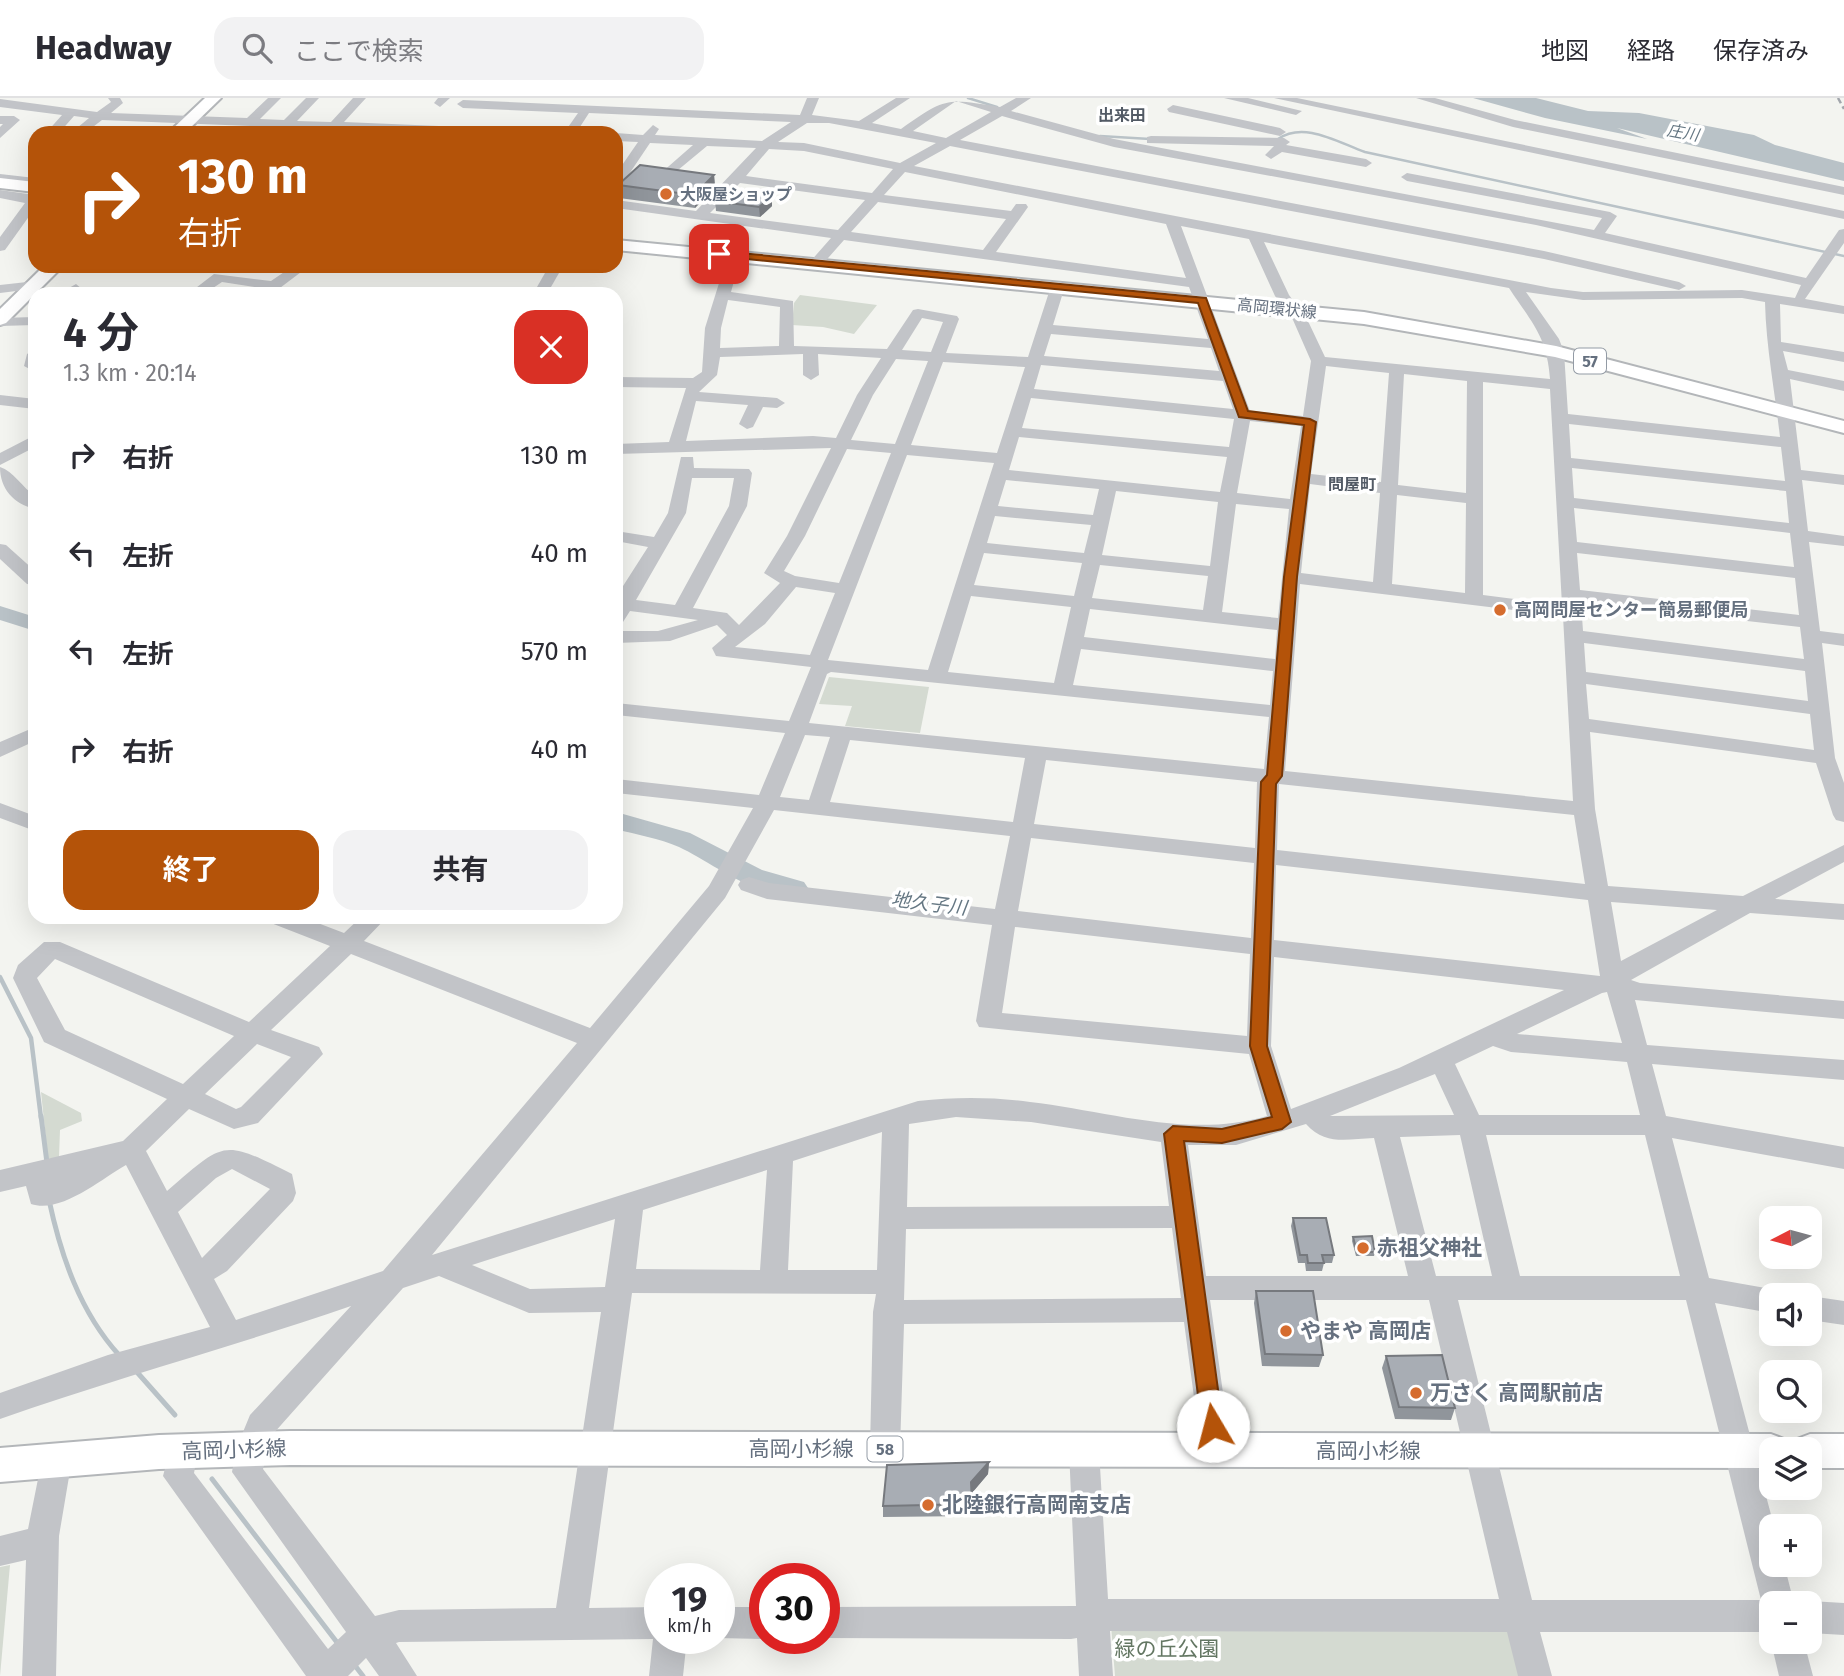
<!DOCTYPE html>
<html lang="ja">
<meta charset="utf-8">
<style>
body{margin:0;font-family:"Fira Sans","Noto Sans JP",sans-serif;background:#f2f2f3;color:#2b2b33;height:100vh;display:flex;flex-direction:column;font-size:26px;white-space:nowrap}
*{box-sizing:border-box;margin:0}
p{font-size:23px;color:#7c7c81}
.icon{flex:none;width:38px;height:38px;fill:none;stroke:currentColor;stroke-width:2;stroke-linecap:round;stroke-linejoin:round}
.map{position:relative;flex:1;overflow:hidden}
.drawer{position:absolute;left:28px;top:189px;width:595px;height:637px;display:flex;flex-direction:column;background:#fff;border-radius:21px;box-shadow:0 7px 28px #0002}
.drawer>*{flex:none}
.top-card{position:absolute;left:28px;top:28px;width:595px;height:147px;border-radius:21px;box-shadow:0 7px 28px #0002;background:#b45309;color:#fff;overflow:hidden}
.needle{width:46px;rotate:264deg}
.buttons{position:absolute;left:1759px;top:1108px;display:grid;gap:14px}
.buttons a{display:grid;place-items:center;width:63px;height:63px;border-radius:14px;background:#fff;box-shadow:0 7px 28px #0002;font-size:35px}
.speed{position:absolute;left:644px;top:1465px;display:flex;gap:14px;font-size:35px;font-weight:700;text-align:center}
.speed>*{display:grid;place-content:center;width:91px;height:91px;border-radius:50%;background:#fff;box-shadow:0 7px 28px #0002;line-height:1}
.speed small{font-size:18px;font-weight:400}
.speed .limit{border:10px solid #d22;background:#fff;color:#111}
.pin{position:absolute;display:grid;place-items:center;width:60px;height:60px;color:#fff;margin:-30px;border-radius:14px;box-shadow:0 4px 10px #0006}
.me{position:absolute;width:77px;margin:-38px;rotate:352deg;stroke-linejoin:round;filter:drop-shadow(0 0 5px #0008)}
.turn{display:flex;align-items:center;gap:24px;height:147px;padding:0 35px;font-size:32px}
.turn .icon{width:91px;height:91px;stroke-width:2.5}
.turn b{display:block;font-size:49px;line-height:60px}
.round{display:grid;place-items:center;flex:none;width:74px;height:74px;border-radius:21px;background:#f2f2f3}
.overview{display:flex;align-items:center;justify-content:space-between;height:119px;padding:0 35px}
h1{font-size:42px;font-weight:700;line-height:52px}
.button{display:flex;gap:14px;margin-top:auto;padding:14px 35px}
.button a{flex:1;height:80px;border-radius:21px;background:#b45309;color:#fff;font-size:28px;font-weight:700;line-height:80px;text-align:center}
.button a+a{background:#f2f2f3;color:#2b2b33}
ul{padding:0;list-style:none}
li{display:flex;align-items:center;gap:21px;height:98px;padding:0 35px}
li div{flex:1}
li b{display:block;font-size:26px}
li em{font-style:normal}
header{display:flex;align-items:center;gap:42px;box-sizing:border-box;height:98px;padding:0 35px;background:#fff;border-bottom:2px solid #e1e1e2}
header strong{font-size:33px}
nav{display:flex;gap:38px;margin-inline-start:auto;font-size:24px}
.search{width:490px;height:63px;background:#f2f2f3;display:flex;align-items:center;gap:18px;box-sizing:border-box;padding:0 24px;border-radius:21px;color:#7c7c81;font-size:26px}
.map>svg:first-child{display:block}
</style>
<header>
<strong>Headway</strong>
<div class="search"><svg class="icon" aria-label="search" viewBox="0 0 24 24"><circle cx="10" cy="10" r="6"/><path d="M15 15l6 6"/></svg>ここで検索</div>
<nav><a>地図</a><a>経路</a><a>保存済み</a></nav>
</header>
<div class="map">
<svg width="1844" height="1578" viewBox="0 0 1844 1578">
<rect width="100%" height="100%" fill="#f3f4f0"/>
<g fill="#d4dad1">
<path d="M800,197L877,207L854,236L823,229L792,227L794,205Z"/>
<path d="M829,579L929,589L920,635L845,628L852,608L819,606Z"/>
<path d="M41,994L81,1015L82,1023L60,1032L59,1059L48,1061Z"/>
<path d="M10,1467L0,1578V1469Z"/>
<path d="M1111,1527L1509,1533L1521,1578H1115Z"/>
</g>
<path fill="#b9c2c7" d="M1473,0H1536L1588,13L1639,15L1754,37L1775,47L1844,65V83L1617,30L1647,41L1545,20Z"/>
<g fill="none" stroke-linecap="round" stroke-linejoin="round">
<g stroke="#b9c2c7" stroke-width="2.5">
<path d="M968,0L997,9"/>
<path d="M1100,38L1150,41"/>
<path d="M1278,41C1304,23 1337,44 1365,54L1844,158"/>
</g>
<path stroke="#b9c2c7" stroke-width="4.5" d="M0,879L31,940L41,1020"/>
<g stroke="#b9c2c7" stroke-width="5">
<path d="M41,1018L47,1065"/>
<path d="M49,1102C61,1158 80,1214 119,1257"/>
<path d="M136,1273L175,1317"/>
<path d="M212,1381L339,1547"/>
<path d="M353,1565L363,1578"/>
</g>
<g fill="#b9c2c7" fill-rule="evenodd">
<path d="M0,508L35,519V533L0,522Z"/>
<path d="M616,714L690,735L762,772L804,784L808,790L804,796C765,807 713,765 679,749C659,740 637,737 616,731Z"/>
</g>
<defs>
<g id="major">
<path d="M205,0H221L185,35H168Z"/>
<path d="M0,80L35,84V94L0,90Z"/>
<path d="M616,142L1364,214L1556,248L1844,323V335L1555,259L1364,226L616,152Z"/>
<path d="M44,168H63L6,225L0,227V211Z"/>
<path d="M290,1333L1771,1336L1784,1341L1789,1351H1771V1370L290,1367L159,1371L0,1384V1350L159,1337Z"/>
<path d="M1810,1336H1844V1370H1810V1351H1792L1797,1341Z"/>
</g>
</defs>
<use href="#major" stroke="#b3b6b9" stroke-width="4"/>
<g fill="#c2c4c8" fill-rule="evenodd">
<path d="M108,0H120L123,5L111,15L247,20L268,0H281L260,21L284,22L306,0H319L297,23L331,24L353,0H366L344,24L512,31L518,35L337,31L334,35H321L324,31L102,22L85,35H71L89,20L74,18L59,35H46L62,17L0,9V1L97,14L111,4Z"/>
<path d="M438,0H450L440,9L434,5Z"/>
<path d="M807,0H819L812,17L859,23L896,0H910L872,25L901,31C945,0 945,0 1000,9L1016,0H1031L1011,13L1114,41L1594,132L1602,120L1407,83L1401,79L1407,75L1610,114L1617,118L1605,135L1806,180L1839,132L1844,131V145L1805,201L1844,208V216L1780,206L1781,244L1844,254V264L1783,253L1788,272L1844,283V293L1790,281L1801,372L1844,377V387L1802,382L1808,433L1844,438V448L1809,444L1820,533L1844,536V548L1822,545L1835,660L1844,685V724L1836,722L1833,717L1816,665L1590,634L1595,711L1608,788L1743,798L1844,747V764L1775,801L1844,806V822L1750,815L1631,882L1640,885L1844,903V921L1635,902L1647,947L1844,962V982L1652,966L1666,1018L1844,1049V1071L1672,1040L1709,1180L1771,1191L1782,1197H1771V1215L1715,1205L1774,1428H1771V1466H1784L1794,1505H1771V1534H1540L1552,1578H1518L1507,1534L1110,1533L1113,1578H1079L1077,1540L1071,1541L821,1540H824V1509L1076,1508L1069,1352L1073,1342L1084,1338L1095,1342L1099,1352L1108,1501H1499L1429,1202H1210L1231,1352L1227,1362L1216,1366L1205,1362L1201,1352L1184,1224L904,1226L900,1351L896,1361L885,1365L874,1361L870,1351L873,1214L876,1196L632,1195L589,1510L660,1509V1540H687L683,1578H649L653,1541L399,1544L396,1545L417,1578H379L366,1560L348,1578H306L163,1378L172,1344L183,1340L194,1344L198,1354L194,1375L328,1551L346,1534L232,1374L236,1351L250,1317L351,1208C235,1248 116,1280 0,1321V1295L108,1257L210,1229L126,1067C101,1081 61,1116 31,1106L26,1088L0,1094V1072L123,1043L167,1001L44,944L13,880L18,867L44,844H60L249,924L330,848L271,825L267,819H302L344,835L361,819H387L364,843L590,930L709,788L753,710L616,695V681L759,697L785,635L616,617V605L789,623L811,569L716,558L712,550L727,537L717,527L670,543L616,545V533H658L698,522L630,513L623,524L616,526V499L648,449L616,443V433L654,439L668,415L681,359H693L694,370L749,371L752,375L747,408L693,510L727,515L739,527L780,485L764,475L787,438L831,350L616,356V346L669,344L686,290L616,289V279L693,280L702,274L705,230L720,182L740,156L752,159L734,183L731,194L793,203L794,248L887,251L913,212L918,211L957,218L959,221L946,255L1028,259L1051,188L1058,184L1065,188L1053,227L1208,241L1189,189L844,142L821,168L816,169L809,165L831,140L616,110V102L696,113L756,50L707,48L666,82L660,78L661,75L693,47L650,45L621,88L616,89V76L638,44L616,43V35L643,37L653,27L659,31L655,37L762,43L791,24L589,15L576,35H564L578,15L463,10L457,6L463,2L800,17ZM956,3L991,14L946,40L913,33ZM1002,18L1114,49L1536,127L1801,187L1795,200L1742,192L1583,194L1551,190L914,68L950,48L1544,161L1679,192L1686,188L1679,184L1544,153L960,42ZM807,25H829L936,45L900,65L804,45L778,44ZM769,51L804,53L893,71L872,95L746,78ZM905,74L1166,126L1186,180L996,154L1028,109L1026,106H1016L1011,113L884,97ZM740,85L865,102L838,132L710,115ZM878,104L1006,121L983,152L851,134ZM1181,128L1249,141L1275,198L1293,222L1311,263L1303,318L1250,313ZM1264,144L1509,190C1532,225 1547,238 1550,281L1325,259L1307,221L1289,197ZM1526,194L1583,202L1742,200L1765,204C1766,249 1775,294 1780,339L1568,316L1564,254L1559,241ZM728,202L780,209L779,248L720,250L721,230ZM922,220L943,224L931,254L902,252ZM1051,236L1211,250L1219,273L1044,258ZM803,256V277L811,282L819,277L818,256L881,260L857,297L836,340L813,338L686,343L696,303L748,307L739,326L747,331L753,329L763,309L777,310L785,305L777,300L699,294L717,277L720,259ZM896,261L928,263L895,346L851,342L873,297ZM943,264L1025,269L997,355L911,347ZM1041,267L1223,283L1233,311L1034,291ZM1326,268L1389,275L1381,384L1311,376ZM1404,276L1467,283L1466,395L1398,387ZM1483,284L1550,291L1562,507L1483,497ZM1031,300L1234,321L1229,349L1022,330ZM1250,323L1301,328L1290,401L1237,395ZM1569,326L1781,349L1785,383L1571,360ZM1019,339L1227,359L1220,394L1009,372ZM847,351L891,355L839,485L795,478L784,473L805,438ZM907,357L994,365L928,572L828,562ZM1572,370L1786,393L1789,425L1574,400ZM692,380H734L729,408L675,507L636,502L686,415ZM1006,382L1099,391L1093,417L998,408ZM1310,386L1380,395L1373,484L1301,475ZM1116,393L1218,404L1210,468L1102,457ZM1397,397L1466,405L1465,495L1392,486ZM1236,406L1289,411L1278,520L1222,514ZM1574,410L1790,435L1794,469L1577,444ZM995,418L1091,427L1084,455L987,445ZM984,455L1082,465L1074,498L974,487ZM1577,455L1795,480L1799,517L1580,492ZM1100,467L1208,478L1203,512L1092,500ZM1300,486L1563,518L1573,703L1285,673ZM796,489L835,495L810,557L735,549L765,526ZM971,498L1071,509L1054,585L948,574ZM1581,504L1800,529L1804,561L1583,533ZM1090,511L1277,532L1275,561L1084,539ZM1584,545L1805,573L1808,603L1586,574ZM1081,551L1273,573L1270,607L1073,587ZM831,574L1269,619L1264,671L809,625L827,576ZM1586,586L1810,616L1814,652L1589,621ZM805,637L830,639L809,702L780,699ZM850,642L1025,660L1013,724L830,704ZM1046,662L1257,684L1255,750L1034,726ZM1279,686L1574,717L1585,786L1277,752ZM774,712L1010,738L995,811L769,785L749,779L741,782L738,787L741,792L767,801L992,827L976,923L979,929L1249,956L1267,1018C1190,1041 1108,1013 1030,1004C992,999 956,999 918,1003L432,1157L725,800ZM1031,740L1254,765L1251,840L1018,813ZM1276,767L1588,802L1600,878L1274,842ZM1611,804L1717,812L1621,863ZM1015,829L1250,856L1247,938L1002,915ZM351,856L577,945L383,1173L236,1222L214,1181L227,1173L293,1103L296,1095L292,1076C222,1041 226,1042 167,1093L146,1053L189,1011L234,1031L258,1025L323,956L319,949L271,932ZM1274,859L1564,892L1399,970L1291,1011L1271,948ZM55,861L234,938L183,986L65,932L37,880ZM1607,894L1622,945L1517,936L1602,895ZM257,946L291,959L241,1009L236,1011L205,996ZM1493,948L1511,954L1627,964L1640,1017H1479L1455,966ZM1435,976L1454,1017L1330,1018ZM956,1019L1031,1024L1161,1044L1169,1108L907,1109L909,1026ZM1306,1026C1326,1048 1347,1041 1374,1040L1408,1178H1206L1188,1047H1236ZM882,1034L877,1172H788L793,1063ZM1460,1037L1492,1178H1436L1400,1039ZM1486,1037H1645L1680,1178H1520ZM232,1071L270,1091L202,1160L178,1114L216,1080ZM767,1072L760,1172L636,1171L643,1112ZM615,1121L605,1189L530,1191L472,1167ZM1172,1130L1181,1200L904,1202L906,1131ZM439,1178L529,1215L601,1214L556,1510L399,1512L375,1518L263,1371L273,1336L403,1190ZM1458,1202H1686L1761,1502H1532Z"/>
<path d="M1224,0H1248L1302,13L1296,17Z"/>
<path d="M1274,0H1297L1844,113V121Z"/>
<path d="M1416,0H1435L1515,22L1844,89V97L1513,29Z"/>
<path d="M1173,7L1280,30L1286,34L1280,38L1169,14L1167,11Z"/>
<path d="M0,18H14L20,22L0,40V29L3,26H0Z"/>
<path d="M1151,38L1284,40L1290,44L1286,47L1366,61L1372,65L1366,69L1282,54L1271,61L1265,57L1274,48L1147,45V39Z"/>
<path d="M0,76L35,80V86L0,84Z"/>
<path d="M0,92L35,97V110L5,152L0,153V139L25,105L0,100Z"/>
<path d="M293,168H309L272,196H255L261,190L222,184L204,196H188L214,176L271,183Z"/>
<path d="M549,168H563L547,196H533Z"/>
<path d="M36,183L43,187L41,190L0,195V187Z"/>
<path d="M76,186L88,196H73L69,190Z"/>
<path d="M35,219V227L0,228V220Z"/>
<path d="M35,251V274L24,268L27,256Z"/>
<path d="M0,297L35,301V311L0,307Z"/>
<path d="M35,337V349L0,367V355Z"/>
<path d="M0,369C13,373 23,390 35,398V411C13,406 0,390 0,369Z"/>
<path d="M0,446L6,447L35,473V487L27,486L0,461Z"/>
<path d="M35,629V643L0,659V644Z"/>
<path d="M0,705L35,718V733L0,720Z"/>
<path d="M1810,1198L1844,1203V1227L1810,1222Z"/>
<path d="M57,1347L68,1351L72,1361L59,1438L56,1578H22L26,1462L0,1468V1438L28,1431L42,1361L46,1351Z"/>
<path d="M1810,1503L1844,1505V1537L1810,1535V1505H1805Z"/>
<path d="M719,1509H765V1540H768L765,1541L716,1540H719Z"/>
<path d="M1771,1544H1804L1813,1578H1779Z"/>
</g>
<use href="#major" fill="#fff" fill-rule="evenodd"/>
<path stroke="#a2a6ac" stroke-width="2.5" stroke-dasharray="6 3.5" stroke-linecap="butt" d="M1838,0L1844,11"/>
</g>
<g fill="#90959b">
<path d="M714,77L715,89L695,110L619,100L618,87Z"/>
<path d="M772,98V108L760,119L716,113L715,103Z"/>
<path d="M1293,1120L1334,1157L1332,1165H1324L1322,1173H1306L1305,1165H1298L1291,1128Z"/>
<path d="M1353,1139L1375,1154L1374,1158H1356L1352,1143Z"/>
<path d="M1256,1193L1323,1257L1319,1269L1262,1268L1254,1205Z"/>
<path d="M1386,1258L1455,1310L1451,1322L1395,1321L1382,1270Z"/>
<path d="M989,1364L988,1376L972,1395V1418L883,1419V1408Z"/>
</g>
<g fill="#76797e">
<path d="M714,77L715,89L695,110L694,97Z"/>
<path d="M772,98V108L760,119L759,109Z"/>
<path d="M989,1364L988,1376L971,1396V1384Z"/>
</g>
<g fill="#a8adb4" stroke="#76797e" stroke-width="2">
<path d="M640,67L714,77L694,97L618,87Z"/>
<path d="M726,93L772,98L759,109L715,103Z"/>
<path d="M1293,1120H1326L1334,1157H1322L1324,1165H1308L1307,1157H1300Z"/>
<path d="M1372,1138L1375,1154H1357L1353,1139Z"/>
<path d="M1256,1193H1313L1323,1257L1265,1256Z"/>
<path d="M1442,1257L1455,1310L1399,1309L1386,1258Z"/>
<path d="M989,1364L971,1384L972,1406L883,1408L887,1367Z"/>
</g>
<path fill="#b45309" stroke="#753606" stroke-width="2" d="M719,153L1206,200L1248,313L1310,321L1316,324L1297,479L1282,678L1276,686L1267,948L1291,1024L1282,1031L1222,1045L1184,1043L1223,1328L1220,1335L1213,1338L1205,1335L1202,1328L1164,1036L1173,1028L1222,1031L1272,1019L1250,948L1261,684L1267,677L1284,479L1304,327L1239,319L1198,205L716,158Z"/>
<g fill="#d56c2e" stroke="#fff" stroke-width="2.5">
<circle cx="666" cy="96" r="7"/>
<circle cx="1500" cy="512" r="7"/>
<circle cx="1363" cy="1150" r="7"/>
<circle cx="1286" cy="1233" r="7"/>
<circle cx="1416" cy="1295" r="7"/>
<circle cx="928" cy="1407" r="7"/>
</g>
<g text-anchor="middle" stroke-width="7" stroke-linejoin="round" paint-order="stroke">
<g font-size="16" font-weight="bold" fill="#525a65" stroke="#fff">
<text x="1122" y="23">出来田</text>
<text x="1352" y="392">問屋町</text>
</g>
<g font-size="16" font-style="italic" fill="#657783" stroke="#fff">
<text transform="translate(1683 34) rotate(10)" y="6">庄川</text>
</g>
<g font-size="16" font-weight="bold" fill="#65707f" stroke="#fff" text-anchor="start">
<text x="680" y="102">大阪屋ショップ</text>
</g>
<g font-size="16" fill="#65707f" stroke="#fff">
<text transform="translate(1277 210) rotate(6)" y="6">高岡環状線</text>
</g>
<g fill="#fff" stroke="#939ba5" stroke-width="2">
<rect x="1574" y="250.5" width="32" height="25" rx="5"/>
<rect x="867.5" y="1338.5" width="35" height="25" rx="5"/>
</g>
<g font-size="16" font-weight="bold" fill="#65707f">
<text x="1590" y="269">57</text>
<text x="885" y="1357">58</text>
</g>
<g font-size="18" font-weight="bold" fill="#65707f" stroke="#fff" text-anchor="start">
<text x="1514" y="518">高岡問屋センター簡易郵便局</text>
</g>
<g font-size="19" font-style="italic" fill="#657783" stroke="#fff">
<text transform="translate(929 805) rotate(7)" y="7">地久子川</text>
</g>
<g font-size="21" font-weight="bold" fill="#65707f" stroke="#fff" text-anchor="start">
<text x="1377" y="1157">赤祖父神社</text>
<text x="1300" y="1240">やまや 高岡店</text>
<text x="1430" y="1302">万さく 高岡駅前店</text>
<text x="942" y="1414">北陸銀行高岡南支店</text>
</g>
<g font-size="21" fill="#65707f" stroke="#fff">
<text x="801" y="1358">高岡小杉線</text>
<text transform="translate(234 1352) rotate(-2)" y="7">高岡小杉線</text>
<text x="1368" y="1360">高岡小杉線</text>
</g>
<g font-size="21" fill="#647763" stroke="#fff">
<text x="1167" y="1558">緑の丘公園</text>
</g>
</g>
</svg>
<div class="buttons">
<a><svg class="needle" viewBox="-14 -14 28 28"><path d="M0-13l5 13h-10z" fill="#e53935"/><path d="M0 13l5-13h-10z" fill="#7c7c81"/></svg></a>
<a><svg class="icon" aria-label="sound" viewBox="0 0 24 24"><path d="M4 9h4l5-4v14l-5-4H4zM17 9q2 3 0 6"/></svg></a>
<a><svg class="icon" aria-label="search" viewBox="0 0 24 24"><circle cx="10" cy="10" r="6"/><path d="M15 15l6 6"/></svg></a>
<a><svg class="icon" aria-label="layers" viewBox="0 0 24 24"><path d="M12 4l9 5-9 5-9-5zM3 14l9 5 9-5"/></svg></a>
<a>+</a>
<a>−</a>
</div>
<div class="speed"><div>19<small>km/h</small></div><div class="limit">30</div></div>
<div class="pin" style="left:719px;top:156px;background:#d93025"><svg class="icon" aria-label="arrive" viewBox="0 0 24 24"><path d="M6 21V4h12l-3 4 3 4H6"/></svg></div>
<svg class="me" style="left:1213px;top:1328px" viewBox="-20 -20 40 40"><circle r="19" fill="#fff"/><path d="M0-13L10 11 0 6-10 11z" fill="#b45309"/></svg>
<div class="top-card">
<div class="turn"><svg class="icon" aria-label="right" viewBox="0 0 24 24"><path d="M7 20v-9h11M14 6l5 5-5 5"/></svg><div><b>130 m</b>右折</div></div>
</div>
<section class="drawer">
<div class="overview"><div><h1>4 分</h1><p>1.3 km · 20:14</p></div><a class="round" style="background:#d93025;color:#fff"><svg class="icon" aria-label="close" viewBox="0 0 24 24"><path d="M6 6l12 12M18 6L6 18"/></svg></a></div>
<ul>
<li><svg class="icon" aria-label="right" viewBox="0 0 24 24"><path d="M7 20v-9h11M14 6l5 5-5 5"/></svg><div><b>右折</b></div><em>130 m</em></li>
<li><svg class="icon" aria-label="left" viewBox="0 0 24 24"><path d="M17 20v-9H6M10 6l-5 5 5 5"/></svg><div><b>左折</b></div><em>40 m</em></li>
<li><svg class="icon" aria-label="left" viewBox="0 0 24 24"><path d="M17 20v-9H6M10 6l-5 5 5 5"/></svg><div><b>左折</b></div><em>570 m</em></li>
<li><svg class="icon" aria-label="right" viewBox="0 0 24 24"><path d="M7 20v-9h11M14 6l5 5-5 5"/></svg><div><b>右折</b></div><em>40 m</em></li>
</ul>
<div class="button"><a>終了</a><a>共有</a></div>
</section>
</div>
